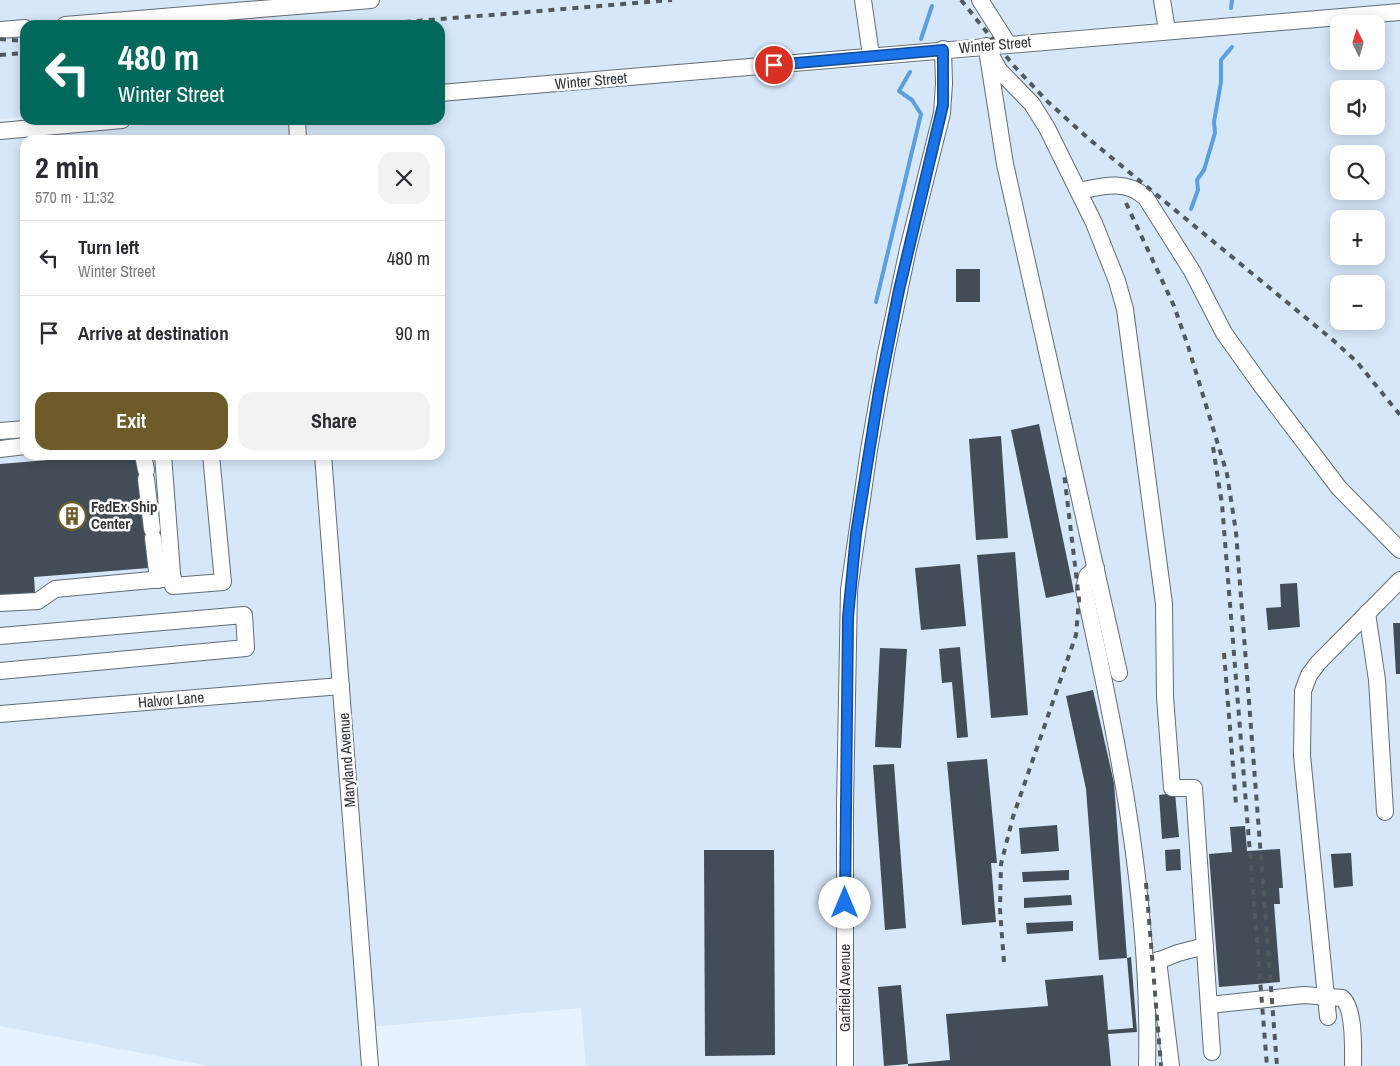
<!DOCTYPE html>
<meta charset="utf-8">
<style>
body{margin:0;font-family:"Archivo Narrow",sans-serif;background:#f2f2f3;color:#2b2b33;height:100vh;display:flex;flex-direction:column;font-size:19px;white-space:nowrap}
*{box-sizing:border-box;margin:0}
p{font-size:16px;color:#7c7c81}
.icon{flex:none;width:28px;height:28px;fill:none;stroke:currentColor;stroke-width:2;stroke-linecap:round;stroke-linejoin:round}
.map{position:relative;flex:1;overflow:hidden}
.panel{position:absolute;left:20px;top:135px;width:425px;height:325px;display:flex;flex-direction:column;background:#fff;border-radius:15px;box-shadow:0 2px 12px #0003}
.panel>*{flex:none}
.banner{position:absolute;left:20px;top:20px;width:425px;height:105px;border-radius:15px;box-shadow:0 2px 12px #0003;background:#00695c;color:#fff;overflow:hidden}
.needle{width:32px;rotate:355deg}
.buttons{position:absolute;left:1330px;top:15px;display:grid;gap:10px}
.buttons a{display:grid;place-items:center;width:55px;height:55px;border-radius:10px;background:#fff;box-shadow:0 2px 12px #0003;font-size:25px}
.pin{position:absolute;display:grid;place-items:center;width:42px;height:42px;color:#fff;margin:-21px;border:2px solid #fff;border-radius:50%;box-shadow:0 1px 5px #0007}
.me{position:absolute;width:55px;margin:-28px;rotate:0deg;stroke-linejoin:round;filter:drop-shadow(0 0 4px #0008)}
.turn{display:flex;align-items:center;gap:18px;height:105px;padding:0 15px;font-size:22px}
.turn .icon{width:65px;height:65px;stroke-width:2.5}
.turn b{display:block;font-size:35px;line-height:42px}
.round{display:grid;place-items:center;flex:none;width:52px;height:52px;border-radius:15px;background:#f2f2f3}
.headline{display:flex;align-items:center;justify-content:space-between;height:85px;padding:0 15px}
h1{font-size:30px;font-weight:700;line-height:38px}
.primary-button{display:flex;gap:10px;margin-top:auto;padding:10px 15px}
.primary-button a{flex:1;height:58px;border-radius:15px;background:#6d5c2a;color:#fff;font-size:20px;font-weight:700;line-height:58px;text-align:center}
.primary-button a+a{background:#f2f2f3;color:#2b2b33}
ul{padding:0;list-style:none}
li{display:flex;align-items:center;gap:15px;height:75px;padding:0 15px;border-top:1px solid #e1e1e2}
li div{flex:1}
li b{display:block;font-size:19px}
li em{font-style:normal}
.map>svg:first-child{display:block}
</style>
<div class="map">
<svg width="1400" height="1066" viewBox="0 0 1400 1066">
<rect width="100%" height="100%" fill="#e6f2fe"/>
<g fill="#d6e7f9" fill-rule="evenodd">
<path d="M0,0H1400V4L1103,27L440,86V25H25V117L0,119Z"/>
<path d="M1400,19V1066H586L581,1008L360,1028L363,1066H209L0,1026V137L208,120H440V101L965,59L1339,25V61H1376V24H1352ZM1339,89H1376V126H1339ZM25,140H440V455H25ZM1339,154H1376V191H1339ZM1339,219H1376V256H1339ZM1339,284H1376V321H1339Z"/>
</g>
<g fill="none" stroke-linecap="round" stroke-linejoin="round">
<g stroke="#5b9fe0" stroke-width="4">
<path d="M1231,8L1232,0"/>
<path d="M921,39L932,6"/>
<path d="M1191,209L1198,190L1197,180L1204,170L1215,133L1214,122L1221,82V60L1232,47"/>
<path d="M876,302L921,114L912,100L899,91L910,72"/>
</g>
</g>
<g fill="#434d57">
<rect x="956" y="269" width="24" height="33"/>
<path d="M1039,424L1074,592L1046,598L1011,430Z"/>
<path d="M1001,436L1008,538L976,540L969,439Z"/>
<path d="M108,455H140L149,568L34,577L35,593L0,596V464Z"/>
<path d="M1015,552L1028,715L991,718L977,555Z"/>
<path d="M960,564L966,626L921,630L915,568Z"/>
<path d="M1297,583L1300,627L1268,630L1266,608L1281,607L1280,584Z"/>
<path d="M1393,623H1400V674H1396Z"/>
<path d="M960,647L968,737L957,738L952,682L942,683L939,649Z"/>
<path d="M880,648L907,649L901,748L875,747Z"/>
<path d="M1093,690L1114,783L1127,958L1099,960L1086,789L1066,696Z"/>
<path d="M987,759L997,863H991L996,922L962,925L947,762Z"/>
<path d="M894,764L906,928L885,930L873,765Z"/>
<path d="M1175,793L1179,837L1162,839L1159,795Z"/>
<path d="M1057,825L1059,851L1021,854L1019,828Z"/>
<path d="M1245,826L1247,851L1280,849L1283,888H1279L1280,904H1274L1280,982L1219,987L1209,854L1232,852L1230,827Z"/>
<path d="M1180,849L1181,870L1166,871L1165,850Z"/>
<path d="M704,850H774L775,1055L705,1056Z"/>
<path d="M1351,853L1353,886L1334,888L1331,854Z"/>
<path d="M1069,870V880L1023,882L1022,872Z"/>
<path d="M1071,895L1072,905L1024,908V898Z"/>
<path d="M1073,921V931L1027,934L1026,923Z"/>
<path d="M1131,957L1137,1032L1108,1034L1111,1066H908V1064L950,1060L946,1014L1048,1006L1045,980L1103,975L1108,1030L1133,1028L1127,958Z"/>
<path d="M901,985L908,1064L884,1066L878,987Z"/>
</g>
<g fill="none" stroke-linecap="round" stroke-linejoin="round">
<defs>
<g id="minor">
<path d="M863,0L871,55"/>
<path d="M980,0L1008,44"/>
<path d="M1162,0L1167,30"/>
<path d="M65,25L371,0"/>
<path d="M0,30L25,28"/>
<path d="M986,46L999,70L1032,104L1047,128L1094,223L1117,281L1125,309L1164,604L1165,697L1172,788H1194L1212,1052"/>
<path d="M988,56L1005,164L1119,673"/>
<path d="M440,93L1400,12"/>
<path d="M297,120L298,140"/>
<path d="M0,131L122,120"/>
<path d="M1079,191C1102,186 1127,179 1146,198L1192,271L1224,333L1261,385L1339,488L1400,550"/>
<path d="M0,431L25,429"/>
<path d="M0,449L25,446"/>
<path d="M143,455L146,470"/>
<path d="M163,455L173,586L223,582L211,455"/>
<path d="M323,455L370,1066"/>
<path d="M146,479L152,529"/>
<path d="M153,538L158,580"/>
<path d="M1096,568L1087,576L1084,589C1119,745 1151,905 1147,1066"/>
<path d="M0,603L38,601L55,589L173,578"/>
<path d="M1367,613L1377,680L1385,812"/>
<path d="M0,636L244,615L246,648L0,671"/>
<path d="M0,714L341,686"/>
<path d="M1158,960L1171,1066"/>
<path d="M1150,964L1178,953L1205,946"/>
<path d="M1209,1005L1304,995L1342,998C1355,1008 1353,1050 1353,1066"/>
<path d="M1328,1017L1302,756L1303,691L1309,675L1318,663L1400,580"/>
<path d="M845,1066V806L849,590L869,450L886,353L908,249L942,113L944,84L943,49"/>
</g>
</defs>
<use href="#minor" stroke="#616c76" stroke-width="18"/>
<use href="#minor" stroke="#fff" stroke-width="16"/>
<g stroke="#52595e" stroke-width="4" stroke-dasharray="6 6" stroke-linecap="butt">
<path d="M961,0L1014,66L1048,102L1089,139L1334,341L1357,362L1400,415"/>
<path d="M369,25L672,0"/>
<path d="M0,39L25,41"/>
<path d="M0,55L25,53"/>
<path d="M1126,203L1174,306L1188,346L1227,474L1236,532L1277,1066"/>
<path d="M1213,447L1222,504L1267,1066"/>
<path d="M1224,653L1236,804"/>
<path d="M1146,883L1161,1066"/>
<path d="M1004,962L1000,910L1001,864L1013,817L1076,635L1079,599L1064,473"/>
</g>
</g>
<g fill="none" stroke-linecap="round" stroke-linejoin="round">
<defs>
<path id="route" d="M774,65L943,50V105L899,290L879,391L856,534L848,617L845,903"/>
</defs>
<use href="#route" stroke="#114b97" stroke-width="12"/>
<use href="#route" stroke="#1a73e8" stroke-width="9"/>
</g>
<defs>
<symbol id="building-ring" viewBox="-11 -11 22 22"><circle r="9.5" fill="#fdfdfd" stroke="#6d5c2a" stroke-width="1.5"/><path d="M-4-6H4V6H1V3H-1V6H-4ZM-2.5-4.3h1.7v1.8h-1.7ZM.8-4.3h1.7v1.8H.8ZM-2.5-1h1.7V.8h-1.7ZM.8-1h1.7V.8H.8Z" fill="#6d5c2a"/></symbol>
</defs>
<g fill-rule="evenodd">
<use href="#building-ring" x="56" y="500" width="32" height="32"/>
</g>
<g text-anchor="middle" stroke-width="5" stroke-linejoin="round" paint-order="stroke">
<g font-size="15" fill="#2f3438" stroke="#fdfdfd">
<text transform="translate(995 45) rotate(-5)" y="5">Winter Street</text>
<text transform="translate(591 81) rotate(-5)" y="5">Winter Street</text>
<text transform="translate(171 700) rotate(-5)" y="5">Halvor Lane</text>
<text transform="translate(347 760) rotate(-94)" y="5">Maryland Avenue</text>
<text transform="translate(845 988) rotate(-90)" y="5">Garfield Avenue</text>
</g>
<g font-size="15" font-weight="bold" fill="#2f3438" stroke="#fdfdfd" text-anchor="start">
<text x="91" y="512">FedEx Ship<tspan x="91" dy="17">Center</tspan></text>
</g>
</g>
</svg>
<div class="buttons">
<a><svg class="needle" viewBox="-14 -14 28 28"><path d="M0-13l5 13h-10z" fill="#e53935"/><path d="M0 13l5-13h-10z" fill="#7c7c81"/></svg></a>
<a><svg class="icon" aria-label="sound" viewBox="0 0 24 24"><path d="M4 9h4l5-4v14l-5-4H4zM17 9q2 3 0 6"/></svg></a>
<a><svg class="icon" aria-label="search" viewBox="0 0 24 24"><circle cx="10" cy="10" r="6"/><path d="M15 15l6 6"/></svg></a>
<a>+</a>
<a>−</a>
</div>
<div class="pin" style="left:774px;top:65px;background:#d93025"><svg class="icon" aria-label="arrive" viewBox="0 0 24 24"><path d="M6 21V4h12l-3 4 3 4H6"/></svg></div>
<svg class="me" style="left:845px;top:903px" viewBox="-20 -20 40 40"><circle r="19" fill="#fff"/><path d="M0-13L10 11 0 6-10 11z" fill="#1a73e8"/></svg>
<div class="banner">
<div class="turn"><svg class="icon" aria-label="left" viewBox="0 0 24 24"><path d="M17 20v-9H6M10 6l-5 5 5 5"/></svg><div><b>480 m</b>Winter Street</div></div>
</div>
<section class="panel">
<div class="headline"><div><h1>2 min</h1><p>570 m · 11:32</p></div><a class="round"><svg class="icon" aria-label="close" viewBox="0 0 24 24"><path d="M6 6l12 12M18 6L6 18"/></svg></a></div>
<ul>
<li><svg class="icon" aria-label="left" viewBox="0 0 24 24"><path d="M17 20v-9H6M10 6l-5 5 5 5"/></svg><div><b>Turn left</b><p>Winter Street</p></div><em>480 m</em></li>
<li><svg class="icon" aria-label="arrive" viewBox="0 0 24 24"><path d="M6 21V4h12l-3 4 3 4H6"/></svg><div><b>Arrive at destination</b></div><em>90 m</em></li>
</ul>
<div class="primary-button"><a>Exit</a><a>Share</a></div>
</section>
</div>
